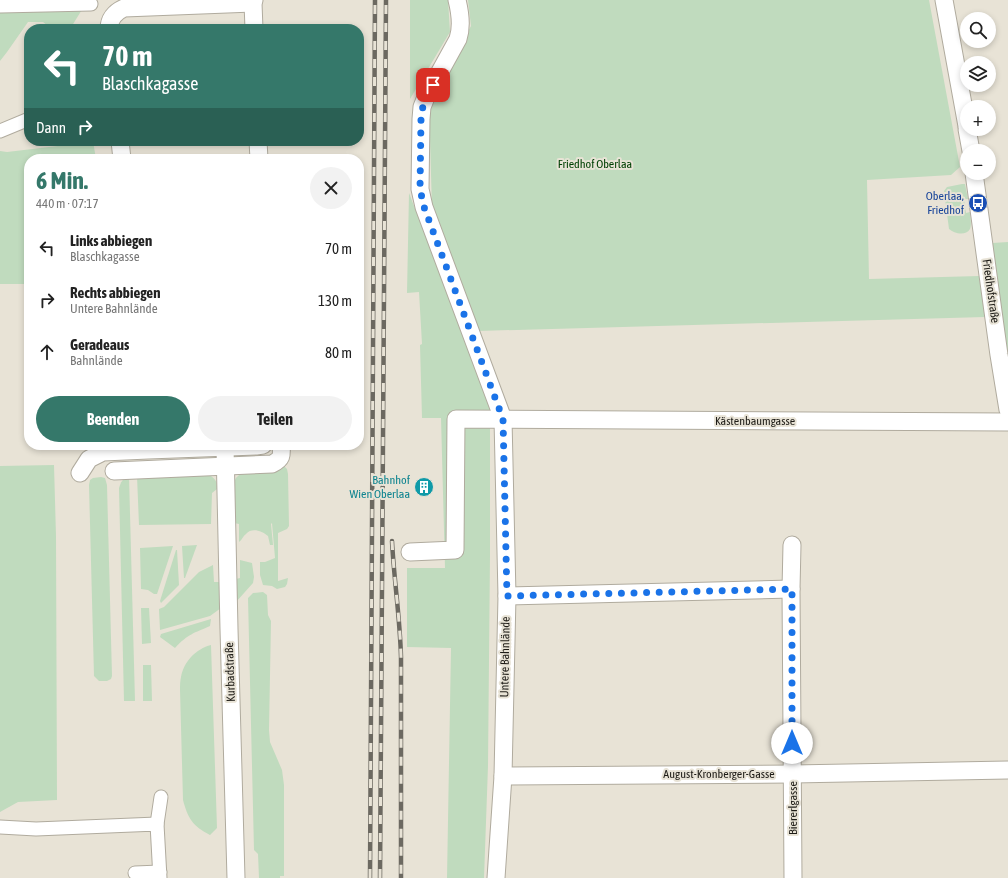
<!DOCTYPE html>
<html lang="de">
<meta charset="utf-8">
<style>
body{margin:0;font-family:"Asap Condensed",sans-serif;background:#f2f2f2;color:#222;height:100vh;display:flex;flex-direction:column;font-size:15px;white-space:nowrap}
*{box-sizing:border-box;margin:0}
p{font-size:13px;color:#767676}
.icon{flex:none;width:22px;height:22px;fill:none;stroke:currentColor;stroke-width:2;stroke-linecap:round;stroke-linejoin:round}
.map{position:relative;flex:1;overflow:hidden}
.side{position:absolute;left:24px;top:154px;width:340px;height:296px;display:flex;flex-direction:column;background:#fff;border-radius:16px;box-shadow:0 2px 6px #0003}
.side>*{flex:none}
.guide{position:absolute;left:24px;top:24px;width:340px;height:122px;border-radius:16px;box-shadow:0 2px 6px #0003;background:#35786a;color:#fff;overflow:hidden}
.fabs{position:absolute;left:960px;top:12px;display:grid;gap:8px}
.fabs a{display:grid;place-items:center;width:36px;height:36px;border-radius:50%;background:#fff;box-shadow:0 2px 6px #0003;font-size:20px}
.pin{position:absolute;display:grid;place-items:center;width:34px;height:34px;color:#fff;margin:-17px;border-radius:8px;box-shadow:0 2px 6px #0006}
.me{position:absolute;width:44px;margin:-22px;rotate:0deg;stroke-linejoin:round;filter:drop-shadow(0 0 3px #0008)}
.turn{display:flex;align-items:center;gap:14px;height:84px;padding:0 12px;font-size:18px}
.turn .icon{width:52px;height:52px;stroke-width:2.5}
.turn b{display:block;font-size:28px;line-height:34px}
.then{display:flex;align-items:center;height:38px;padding:0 12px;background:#0003;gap:8px;font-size:15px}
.round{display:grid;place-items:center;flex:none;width:42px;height:42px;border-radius:21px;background:#f2f2f2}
.headline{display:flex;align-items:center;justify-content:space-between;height:68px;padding:0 12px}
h1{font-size:24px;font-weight:700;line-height:30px;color:#35786a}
.primary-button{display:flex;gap:8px;margin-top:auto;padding:8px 12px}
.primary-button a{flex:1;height:46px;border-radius:24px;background:#35786a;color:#fff;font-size:16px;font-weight:700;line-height:46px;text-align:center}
.primary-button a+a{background:#f2f2f2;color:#222}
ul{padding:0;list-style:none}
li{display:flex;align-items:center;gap:12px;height:52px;padding:0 12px}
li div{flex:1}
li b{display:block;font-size:15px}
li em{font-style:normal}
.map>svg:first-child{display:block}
</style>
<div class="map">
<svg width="1008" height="878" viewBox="0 0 1008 878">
<rect width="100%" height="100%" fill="#e8e3d6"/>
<g fill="#c0dbbe">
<path d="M410,0H448L450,32L410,99Z"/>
<path d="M468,0H929L960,167L951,175L867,180L869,279L979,276L985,317L478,331L432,209L429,104L471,26Z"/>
<path d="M83,8L70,29H52L43,22H28L7,52L0,61V11Z"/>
<path d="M93,141L96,159H29V284H0V151L7,152L83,143Z"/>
<path d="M962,184H965L968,199H964L966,213L970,212C970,217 972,225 970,229C965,237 954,233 949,229L944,191L947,187Z"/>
<path d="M409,193L490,403V555L488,766L484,878H447L451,648L407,647V568H445L441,418H422L420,345L422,344L419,292L407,293Z"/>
<path d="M1008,242V358L992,243Z"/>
<path d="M54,465L56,536L57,800L18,802L0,812V466Z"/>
<path d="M283,465L287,469L288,474L289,526L287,529L278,533V581L288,578L287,584L285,587L277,589L272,586L263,585L260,575V562H265L275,558L272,523L271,524L273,545H270L268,536C262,531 252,527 246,534C243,536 242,540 239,542V524L234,523V485C234,482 235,478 238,476C245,469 263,475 272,472C276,471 280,468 283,465Z"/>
<path d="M207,474C215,478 217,480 217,489L212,493L211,524L139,525L137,476Z"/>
<path d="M129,476L135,701H124L119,488C121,482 122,479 129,476Z"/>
<path d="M101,477L105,478L107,485L112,676L111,679L107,681H99L94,676L89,485L90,480L93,478Z"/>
<path d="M197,545L185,578H184L182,546Z"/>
<path d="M173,546L157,594H154L148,590L141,589L140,548Z"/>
<path d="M176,550H177L179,585L161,603L160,601Z"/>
<path d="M240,560L252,563L254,577L253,583L236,602V579L240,578Z"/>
<path d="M213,565L214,582H220L221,608L210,616L160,630L159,609L164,607L199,572Z"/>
<path d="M263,592L267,595L268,615L271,621L269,730L270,742L282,770L284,785V876H280V878H259L258,854L254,850L248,598L253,593Z"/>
<path d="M141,608H149L151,643L142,644Z"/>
<path d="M211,619L210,626C194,633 188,634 175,648L160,637L161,634Z"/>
<path d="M211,645L217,828L210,835C193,826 188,819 183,800L180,690C180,686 180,681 181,677C184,661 196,649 211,645Z"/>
<path d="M143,665H151L152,701H143Z"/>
</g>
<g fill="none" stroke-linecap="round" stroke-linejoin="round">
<defs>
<g id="pedestrian">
<path d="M0,6L91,4"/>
<path d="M0,131L29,119"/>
<path d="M157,824L161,797"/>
<path d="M0,827L36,829L157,824L160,878"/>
<path d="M135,873L160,872"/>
</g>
<g id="minor">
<path d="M457,0C460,12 462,27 458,39L426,97L422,107L421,119L420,189L424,207L503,419L507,596L503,776L496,878"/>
<path d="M944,0L967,126"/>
<path d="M109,29C109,19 115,12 124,8L253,3"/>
<path d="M254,29L253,3L254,0"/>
<path d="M967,129L971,151"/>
<path d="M120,141L122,159"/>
<path d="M258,141L259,159"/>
<path d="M974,173L999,355L1008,410"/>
<path d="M225,447L229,629L236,878"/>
<path d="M114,471L272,464C282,459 282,456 281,445"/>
<path d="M80,473L89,459L103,452L148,450L256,446L263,445"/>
<path d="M792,545L791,589L793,878"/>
<path d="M410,552L455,550L456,419L1008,422"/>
<path d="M507,596L791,589"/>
<path d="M503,776L793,774L1008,770"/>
</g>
</defs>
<use href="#pedestrian" stroke="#b0ab9e" stroke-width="15"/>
<use href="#minor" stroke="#b0ab9e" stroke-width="19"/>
<use href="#pedestrian" stroke="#fff" stroke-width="13"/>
<use href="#minor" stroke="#fff" stroke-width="17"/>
<defs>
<g id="rail">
<path d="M392,541C394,580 400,618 401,657V878"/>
<path d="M370,878L375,0"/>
<path d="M380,878L386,0"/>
</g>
</defs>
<use href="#rail" stroke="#6c6961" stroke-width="4.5"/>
<use href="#rail" stroke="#e8e3d6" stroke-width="3" stroke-dasharray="9" stroke-linecap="butt"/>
</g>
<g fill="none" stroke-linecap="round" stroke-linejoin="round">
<path stroke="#1a73e8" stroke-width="7" stroke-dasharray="0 12.6" d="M433,85C426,97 422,105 421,119L420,189L424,207L503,419L507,596L792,589V743"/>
</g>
<defs>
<symbol id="bus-disc" viewBox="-11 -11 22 22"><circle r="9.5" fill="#1a4fb4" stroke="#e8e3d6"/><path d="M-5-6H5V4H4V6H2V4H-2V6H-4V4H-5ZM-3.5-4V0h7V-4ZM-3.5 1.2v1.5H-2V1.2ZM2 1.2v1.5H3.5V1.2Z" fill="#fff"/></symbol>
<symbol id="building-disc" viewBox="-11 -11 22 22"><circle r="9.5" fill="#0f9aa8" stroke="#e8e3d6"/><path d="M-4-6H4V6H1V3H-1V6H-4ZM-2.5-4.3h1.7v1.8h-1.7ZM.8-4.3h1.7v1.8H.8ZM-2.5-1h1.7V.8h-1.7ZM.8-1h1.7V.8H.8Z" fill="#fff"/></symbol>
</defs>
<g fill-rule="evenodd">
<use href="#bus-disc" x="967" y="192" width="22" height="22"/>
<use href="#building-disc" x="413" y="476" width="22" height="22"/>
</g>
<g text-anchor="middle" stroke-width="4" stroke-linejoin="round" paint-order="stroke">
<g font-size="12" fill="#004004" stroke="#e8e3d6">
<text x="595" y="168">Friedhof Oberlaa</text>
</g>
<g font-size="12" fill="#164399" stroke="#e8e3d6" text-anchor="end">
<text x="964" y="200">Oberlaa,<tspan x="964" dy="14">Friedhof</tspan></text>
</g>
<g font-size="12" fill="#1e1c17" stroke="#e8e3d6">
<text transform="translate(991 291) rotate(82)" y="4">Friedhofstraße</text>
<text x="755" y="425">Kästenbaumgasse</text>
<text transform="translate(505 657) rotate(-89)" y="4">Untere Bahnlände</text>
<text transform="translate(230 672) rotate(-92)" y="4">Kurbadstraße</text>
<text x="719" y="778">August-Kronberger-Gasse</text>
<text transform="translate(793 808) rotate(-90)" y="4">Biererlgasse</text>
</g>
<g font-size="12" fill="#0d838f" stroke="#e8e3d6" text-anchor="end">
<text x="410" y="484">Bahnhof<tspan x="410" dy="14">Wien Oberlaa</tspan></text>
</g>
</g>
</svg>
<div class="fabs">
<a><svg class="icon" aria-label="search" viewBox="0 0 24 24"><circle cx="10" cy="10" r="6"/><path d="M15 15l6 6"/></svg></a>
<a><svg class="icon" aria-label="layers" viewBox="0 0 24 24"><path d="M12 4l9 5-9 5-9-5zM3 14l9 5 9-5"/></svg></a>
<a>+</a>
<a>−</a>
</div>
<div class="pin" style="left:433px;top:85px;background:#d93025"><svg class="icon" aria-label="arrive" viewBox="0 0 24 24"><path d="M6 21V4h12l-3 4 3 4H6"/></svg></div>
<svg class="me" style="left:792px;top:743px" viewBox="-20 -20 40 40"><circle r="19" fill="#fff"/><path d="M0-13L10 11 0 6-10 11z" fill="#1a73e8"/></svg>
<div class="guide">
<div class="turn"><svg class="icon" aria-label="left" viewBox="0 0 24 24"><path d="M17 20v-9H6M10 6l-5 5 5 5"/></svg><div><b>70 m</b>Blaschkagasse</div></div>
<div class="then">Dann<svg class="icon" aria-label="right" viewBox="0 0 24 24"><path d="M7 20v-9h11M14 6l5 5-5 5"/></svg></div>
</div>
<section class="side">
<div class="headline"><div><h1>6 Min.</h1><p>440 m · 07:17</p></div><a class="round"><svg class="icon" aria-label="close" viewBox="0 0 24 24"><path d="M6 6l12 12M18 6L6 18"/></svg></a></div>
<ul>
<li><svg class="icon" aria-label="left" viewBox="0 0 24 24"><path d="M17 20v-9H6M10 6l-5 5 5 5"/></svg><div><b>Links abbiegen</b><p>Blaschkagasse</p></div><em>70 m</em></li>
<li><svg class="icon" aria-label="right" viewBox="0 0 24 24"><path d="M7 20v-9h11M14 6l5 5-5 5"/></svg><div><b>Rechts abbiegen</b><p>Untere Bahnlände</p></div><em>130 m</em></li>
<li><svg class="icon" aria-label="ahead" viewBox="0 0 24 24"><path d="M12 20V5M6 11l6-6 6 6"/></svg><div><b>Geradeaus</b><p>Bahnlände</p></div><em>80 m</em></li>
</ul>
<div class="primary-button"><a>Beenden</a><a>Teilen</a></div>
</section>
</div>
